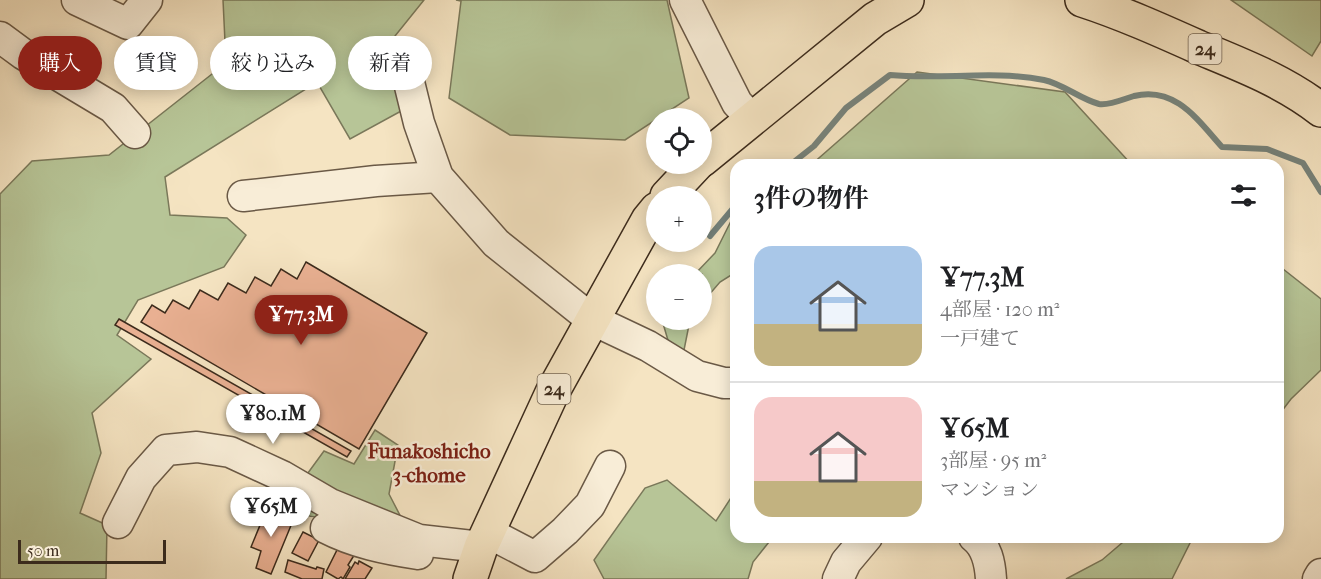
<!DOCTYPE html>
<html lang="ja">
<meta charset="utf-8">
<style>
body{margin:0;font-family:"IM FELL French Canon","Noto Serif JP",serif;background:#f6f6f6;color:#202124;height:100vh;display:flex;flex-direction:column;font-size:22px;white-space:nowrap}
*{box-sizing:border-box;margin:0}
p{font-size:20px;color:#757577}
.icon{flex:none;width:33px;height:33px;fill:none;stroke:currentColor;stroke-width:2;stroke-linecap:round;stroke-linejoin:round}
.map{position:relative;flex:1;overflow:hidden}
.side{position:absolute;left:730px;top:159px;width:554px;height:384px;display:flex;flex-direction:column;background:#fff;border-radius:18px;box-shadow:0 3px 15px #0003}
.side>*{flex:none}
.top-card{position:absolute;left:18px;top:36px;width:570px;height:54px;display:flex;gap:12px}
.controls{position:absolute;left:646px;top:108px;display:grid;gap:12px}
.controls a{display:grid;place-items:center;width:66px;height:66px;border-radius:50%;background:#fff;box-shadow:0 3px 15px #0003;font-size:30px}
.scale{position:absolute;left:18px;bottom:15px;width:148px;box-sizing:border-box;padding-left:6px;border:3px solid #3c2b1c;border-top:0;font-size:16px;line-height:21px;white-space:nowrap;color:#3c2b1c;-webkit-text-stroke:4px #f8edd7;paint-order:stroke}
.price{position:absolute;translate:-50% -51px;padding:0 14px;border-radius:21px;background:#fff;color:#222;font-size:20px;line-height:39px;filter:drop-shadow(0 2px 3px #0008)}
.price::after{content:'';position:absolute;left:50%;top:36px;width:18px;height:14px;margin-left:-9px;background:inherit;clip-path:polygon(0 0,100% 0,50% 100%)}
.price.active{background:#8f2418;color:#fff}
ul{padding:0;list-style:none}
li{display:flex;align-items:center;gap:18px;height:150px;padding:0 24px}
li+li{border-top:2px solid #e0e0e0}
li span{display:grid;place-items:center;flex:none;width:168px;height:120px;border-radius:18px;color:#555}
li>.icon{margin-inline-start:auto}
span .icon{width:72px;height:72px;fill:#fffc;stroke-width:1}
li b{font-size:26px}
h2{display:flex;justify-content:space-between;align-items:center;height:72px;padding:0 24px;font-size:26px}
.chip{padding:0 21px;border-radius:27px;background:#fff;box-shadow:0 3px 15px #0003;font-size:21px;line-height:54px}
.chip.active{background:#8f2418;color:#fff}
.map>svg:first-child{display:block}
.green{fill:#b7c597;stroke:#7a785a;stroke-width:1.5}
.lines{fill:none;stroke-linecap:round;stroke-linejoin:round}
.stream{stroke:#77837b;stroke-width:6}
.building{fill:#e9b092;stroke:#3c2b1c;stroke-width:1.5}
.minor-casing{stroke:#6a5946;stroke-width:33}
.major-casing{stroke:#3c2b1c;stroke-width:36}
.minor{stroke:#f8edd7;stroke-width:30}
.major{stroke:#f5e4c2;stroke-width:33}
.labels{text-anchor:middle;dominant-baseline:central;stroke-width:5;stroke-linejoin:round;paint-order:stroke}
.shield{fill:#f8edd7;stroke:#746554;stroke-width:1.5}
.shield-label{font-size:18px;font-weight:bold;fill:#3c2b1c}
.neighbourhood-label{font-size:21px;font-weight:bold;fill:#7a1f14;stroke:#f8edd7}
</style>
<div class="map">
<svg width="1321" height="579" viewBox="0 0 1321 579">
<rect width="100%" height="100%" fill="#f5e4c2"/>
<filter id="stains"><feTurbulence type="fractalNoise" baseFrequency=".00333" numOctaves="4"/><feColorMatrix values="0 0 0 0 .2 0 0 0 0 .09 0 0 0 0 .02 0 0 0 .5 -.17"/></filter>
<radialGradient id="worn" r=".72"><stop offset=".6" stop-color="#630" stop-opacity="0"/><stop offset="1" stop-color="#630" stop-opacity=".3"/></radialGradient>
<g class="green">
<polygon points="223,0 424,0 395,36 403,110 350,139 317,82 165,177 170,215 227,218 246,235 224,267 138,300 117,335 151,359 92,413 101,453 80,513 107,525 106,579 0,579 0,194 32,161 109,155 226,63"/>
<polygon points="456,0 667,0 689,98 625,140 510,135 449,98 461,1"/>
<polygon points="1231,0 1321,0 1321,41 1312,56"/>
<polygon points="917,72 1065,92 1132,165 811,165"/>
<polygon points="736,211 736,272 720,282 702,303 702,274 695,274 715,253"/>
<polygon points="1278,265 1321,299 1321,370 1291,399 1278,416"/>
<polygon points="662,320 690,320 684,350 670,347"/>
<polygon points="375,430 398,445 389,494 405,525 305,477 324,451 354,464"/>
<polygon points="667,480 716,521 736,490 736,537 773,537 753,562 748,579 604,579 594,560 645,488"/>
<path d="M283,486L334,514C305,522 300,513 281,493L269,494Z"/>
<polygon points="1129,537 1193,537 1172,579 1066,579 1102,560"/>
</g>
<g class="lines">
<g class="stream">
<path d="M790,165L814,146L846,108L890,75C941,80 994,70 1044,80C1063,84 1080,99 1099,104C1108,106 1124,99 1134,96C1175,86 1197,119 1222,147L1267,149L1303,163L1321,192"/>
<polyline points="710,236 736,205"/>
</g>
</g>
<g class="building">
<polygon points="306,262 427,333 359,449 141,322 152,305 165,313 173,300 189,309 200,290 218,300 228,283 246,293 255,277 271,286 281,269 297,279"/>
<polygon points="119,319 351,451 347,457 115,325"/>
<polygon points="267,504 282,510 279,518 292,523 271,574 256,568 261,551 251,547 265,513 263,512"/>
<polygon points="303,532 319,540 308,561 292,553"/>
<polygon points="341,542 358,549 348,565 350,567 343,579 341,577 338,579 326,572"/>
<polygon points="288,560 316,569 317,567 324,569 322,579 302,579 285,572"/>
<polygon points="359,561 372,568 365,579 345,579 355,562 358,564"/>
</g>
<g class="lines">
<defs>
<g id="minor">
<polyline points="77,0 128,24 147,0"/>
<polyline points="685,0 737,103 751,118"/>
<polyline points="0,37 23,54 113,108 135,133"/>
<polyline points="407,74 419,123 438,177 496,243 591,319 648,346 697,376 724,383 736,383"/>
<polyline points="243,196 376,181 438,177"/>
<polyline points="118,523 141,478 166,450 197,447 230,452 282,476 330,504 419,540 481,547"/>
<path d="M326,528C355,543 386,549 418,554V546"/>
<polyline points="487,532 535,557 565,531 590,505 610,466"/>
<path d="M974,537C987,547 990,563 991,579"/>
<polyline points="838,579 846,562 867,537"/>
<polyline points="1318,579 1321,574"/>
</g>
<g id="major">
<path d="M1082,0C1122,13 1160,30 1198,47C1241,65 1284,81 1321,110"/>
<polyline points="702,160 875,19 907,0"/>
<polyline points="667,196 697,164"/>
<polyline points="470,579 481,547 552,393 648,220 657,209"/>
</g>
</defs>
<use href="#minor" class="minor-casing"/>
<use href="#major" class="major-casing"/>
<use href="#minor" class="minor"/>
<use href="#major" class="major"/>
</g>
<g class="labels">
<g class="shield">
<rect x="1188.5" y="34" width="33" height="30" rx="4.5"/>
<rect x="537.5" y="374" width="33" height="30" rx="4.5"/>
</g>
<g class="shield-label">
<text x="1205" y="49">24</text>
<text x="554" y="389">24</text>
</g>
<g class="neighbourhood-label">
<text x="429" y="451">Funakoshicho<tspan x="429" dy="24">3-chome</tspan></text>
</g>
</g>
<rect width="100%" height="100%" filter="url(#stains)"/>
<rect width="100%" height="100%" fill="url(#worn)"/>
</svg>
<div class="controls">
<a><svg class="icon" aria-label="locate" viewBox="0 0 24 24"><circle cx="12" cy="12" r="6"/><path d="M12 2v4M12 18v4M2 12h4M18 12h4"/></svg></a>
<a>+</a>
<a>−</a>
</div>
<div class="scale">50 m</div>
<b class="price active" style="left:301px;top:346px">¥77.3M</b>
<b class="price" style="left:273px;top:445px">¥80.1M</b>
<b class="price" style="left:271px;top:538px">¥65M</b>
<div class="top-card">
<a class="chip active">購入</a>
<a class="chip">賃貸</a>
<a class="chip">絞り込み</a>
<a class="chip">新着</a>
</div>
<section class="side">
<h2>3件の物件<svg class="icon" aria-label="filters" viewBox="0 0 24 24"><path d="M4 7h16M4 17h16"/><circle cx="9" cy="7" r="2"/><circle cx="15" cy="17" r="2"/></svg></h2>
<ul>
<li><span style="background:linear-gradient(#a9c7e8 65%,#c2b280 0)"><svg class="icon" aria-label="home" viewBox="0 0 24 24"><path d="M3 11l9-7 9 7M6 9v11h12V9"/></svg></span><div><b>¥77.3M</b><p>4部屋 · 120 m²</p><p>一戸建て</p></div></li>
<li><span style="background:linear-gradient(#f6c9c9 70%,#c2b280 0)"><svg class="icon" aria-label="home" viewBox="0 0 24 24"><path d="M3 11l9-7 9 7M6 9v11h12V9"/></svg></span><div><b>¥65M</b><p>3部屋 · 95 m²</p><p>マンション</p></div></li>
</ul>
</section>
</div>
